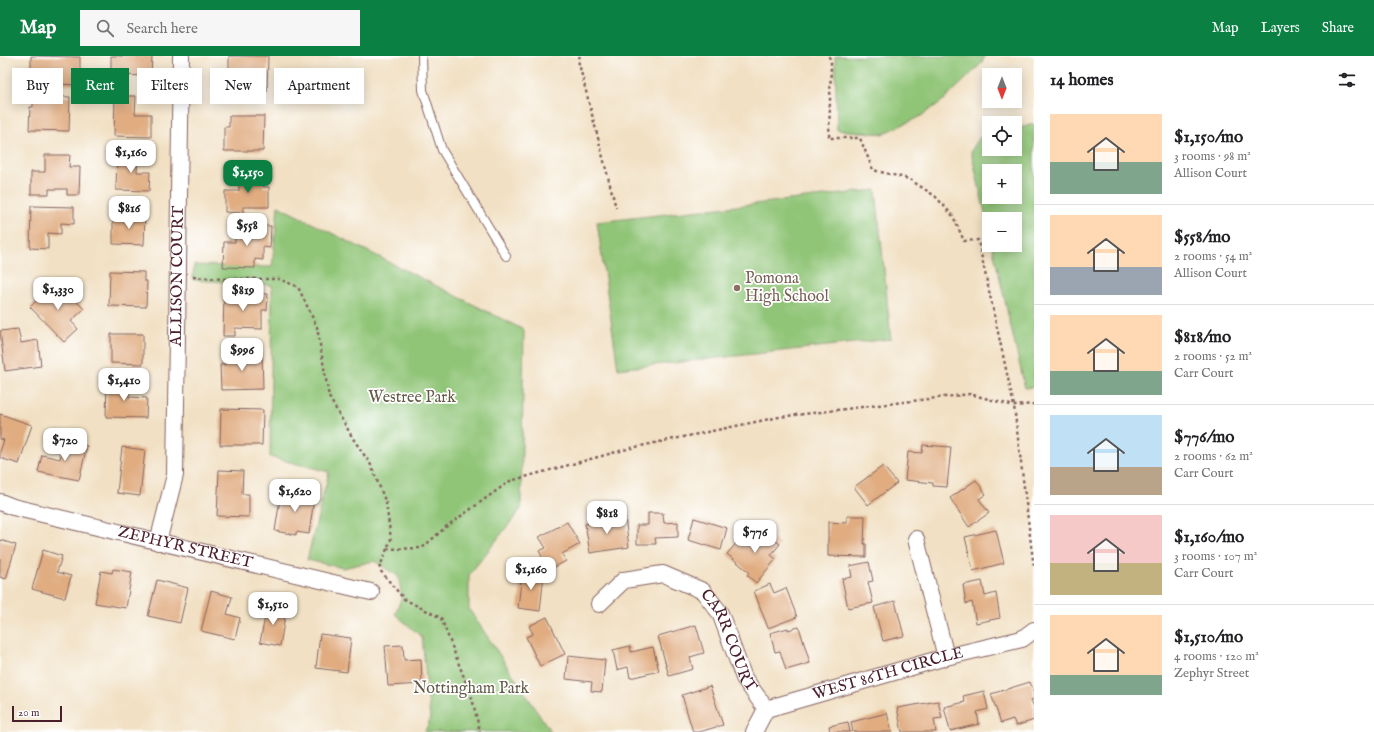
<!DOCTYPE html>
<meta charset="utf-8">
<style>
body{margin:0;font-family:"IM FELL English",serif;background:#f6f6f6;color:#202124;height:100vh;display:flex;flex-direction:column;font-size:15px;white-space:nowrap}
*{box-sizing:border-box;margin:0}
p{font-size:13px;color:#757577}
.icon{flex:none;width:22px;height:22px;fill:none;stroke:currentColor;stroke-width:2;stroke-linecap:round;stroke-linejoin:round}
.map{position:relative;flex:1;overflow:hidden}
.side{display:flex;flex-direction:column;background:#fff;width:340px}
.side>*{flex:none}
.hud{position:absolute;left:12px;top:12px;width:380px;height:36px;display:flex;gap:8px}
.needle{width:26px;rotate:180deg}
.buttons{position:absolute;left:982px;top:12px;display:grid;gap:8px}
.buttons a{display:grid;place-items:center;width:40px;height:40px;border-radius:0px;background:#fff;box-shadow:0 2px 10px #0003;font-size:20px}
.scale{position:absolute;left:12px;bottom:10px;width:50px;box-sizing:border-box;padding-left:4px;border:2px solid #4a1f2b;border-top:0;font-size:11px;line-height:14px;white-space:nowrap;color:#4a1f2b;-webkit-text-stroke:3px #fff;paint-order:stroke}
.price{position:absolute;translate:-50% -34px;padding:0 9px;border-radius:8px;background:#fff;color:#222;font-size:13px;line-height:26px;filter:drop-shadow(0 1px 2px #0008)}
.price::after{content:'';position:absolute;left:50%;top:24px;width:12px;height:9px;margin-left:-6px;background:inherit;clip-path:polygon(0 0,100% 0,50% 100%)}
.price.selected{background:#0b8043;color:#fff}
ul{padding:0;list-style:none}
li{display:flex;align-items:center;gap:12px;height:100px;padding:0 16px}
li+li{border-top:1px solid #e0e0e0}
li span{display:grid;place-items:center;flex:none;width:112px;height:80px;border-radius:0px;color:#555}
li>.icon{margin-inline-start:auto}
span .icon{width:48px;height:48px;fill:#fffc;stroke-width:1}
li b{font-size:17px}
h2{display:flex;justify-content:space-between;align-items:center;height:48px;padding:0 16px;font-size:17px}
.pill{padding:0 14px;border-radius:0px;background:#fff;box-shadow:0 2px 10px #0003;font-size:14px;line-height:36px}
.pill.selected{background:#0b8043;color:#fff}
header{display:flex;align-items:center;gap:24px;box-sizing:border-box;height:56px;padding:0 20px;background:#0b8043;color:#fff}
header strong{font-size:19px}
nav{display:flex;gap:22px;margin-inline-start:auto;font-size:14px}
.search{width:280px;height:36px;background:#f6f6f6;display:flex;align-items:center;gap:10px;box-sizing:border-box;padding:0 14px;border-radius:0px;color:#757577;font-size:15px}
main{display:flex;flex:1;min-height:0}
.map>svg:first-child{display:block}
.green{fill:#90c577;stroke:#6d7251;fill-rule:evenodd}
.building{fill:#e0ac80}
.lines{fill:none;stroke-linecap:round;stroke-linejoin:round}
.service-casing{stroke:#846360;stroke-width:10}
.minor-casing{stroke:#846360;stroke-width:18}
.path{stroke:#846360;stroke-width:2.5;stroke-dasharray:3 3;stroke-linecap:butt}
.service{stroke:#fff;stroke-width:8}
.minor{stroke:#fff;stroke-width:16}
.education-dot{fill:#8d6e63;stroke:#fff;stroke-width:1.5}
.labels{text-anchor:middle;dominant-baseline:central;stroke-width:3.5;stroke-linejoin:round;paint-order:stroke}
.street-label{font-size:16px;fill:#4a1f2b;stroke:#fff}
.education-label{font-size:16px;fill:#785e54;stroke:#fff;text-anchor:start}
.park-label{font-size:16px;fill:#625946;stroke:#fff}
</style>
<header>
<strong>Map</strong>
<div class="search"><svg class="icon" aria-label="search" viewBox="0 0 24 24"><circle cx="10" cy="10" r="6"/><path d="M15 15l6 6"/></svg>Search here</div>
<nav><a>Map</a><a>Layers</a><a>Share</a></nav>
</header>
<main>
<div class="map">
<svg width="1034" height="676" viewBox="0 0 1034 676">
<rect width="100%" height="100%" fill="#fff"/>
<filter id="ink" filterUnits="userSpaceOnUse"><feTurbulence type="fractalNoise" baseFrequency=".025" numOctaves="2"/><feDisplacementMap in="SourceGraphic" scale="8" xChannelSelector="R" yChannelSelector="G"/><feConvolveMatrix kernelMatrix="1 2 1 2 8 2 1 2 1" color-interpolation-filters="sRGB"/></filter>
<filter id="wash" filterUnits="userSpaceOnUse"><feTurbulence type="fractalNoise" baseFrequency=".012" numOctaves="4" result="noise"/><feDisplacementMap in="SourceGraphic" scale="16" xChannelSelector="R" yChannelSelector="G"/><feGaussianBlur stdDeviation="0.9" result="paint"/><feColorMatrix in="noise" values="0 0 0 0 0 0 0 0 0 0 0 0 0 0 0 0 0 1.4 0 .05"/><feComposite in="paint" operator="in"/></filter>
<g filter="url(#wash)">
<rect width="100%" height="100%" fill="#f1e0c3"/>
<g class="green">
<polygon points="835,0 985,0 981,8 945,43 921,60 883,78 837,74"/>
<path d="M1034,68V331L1025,332L992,189H1015V163H989V175L971,95L980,81L989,79V93H1015V73ZM989,115H1015V141H989Z"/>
<polygon points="876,134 891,283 618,313 597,166"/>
<polygon points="278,150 524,274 521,453 469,519 469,553 551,676 425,676 430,663 422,581 395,558 402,541 398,520 374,505 343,512 307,504 329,416 270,401 272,229 193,224 194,209 272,211"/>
</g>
<g id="blocks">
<g class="building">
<polygon points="31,0 80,1 80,29 51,28 51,23 31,22"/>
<polygon points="111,0 152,0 151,20 111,19"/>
<polygon points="229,0 268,0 267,36 229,36"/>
<polygon points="33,40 70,41 69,75 29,74 30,51 33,51"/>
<polygon points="115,40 136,40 135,58 151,58 151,81 114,80"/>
<polygon points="229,60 264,60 263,95 224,95 224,71 229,71"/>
<polygon points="117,97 138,97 137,116 150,116 149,135 116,134"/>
<polygon points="45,99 70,99 69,111 80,111 79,139 67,139 67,133 49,133 49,138 31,138 31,116 45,116"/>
<polygon points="239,118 263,118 263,131 269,131 269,151 243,151 243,157 225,156 225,135 239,135"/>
<polygon points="31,150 74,151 74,168 61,167 61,178 48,177 48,193 30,192"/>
<polygon points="113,159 145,159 144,189 113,188"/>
<polygon points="235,170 271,170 270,192 263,191 263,204 255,203 255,212 223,211 224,186 235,186"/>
<polygon points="110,215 144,216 144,225 147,225 146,251 109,250"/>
<polygon points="57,225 84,253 71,265 78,273 64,286 30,251"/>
<polygon points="224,237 268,238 267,254 262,254 262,273 235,272 235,280 223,280"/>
<polygon points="18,273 21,287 38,284 41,310 5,315 0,275"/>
<polygon points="111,278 143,278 143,308 111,307"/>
<polygon points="262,297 263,333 221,334 220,309 225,309 225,298"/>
<polygon points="107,326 129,327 129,341 147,342 146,362 106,361"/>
<polygon points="221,353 263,354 262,389 220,389"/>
<polygon points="0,358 32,369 19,408 0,402 0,396 4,384 0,383"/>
<polygon points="63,385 87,390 79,424 38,416 42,399 60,403"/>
<polygon points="923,389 951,391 947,431 933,430 933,427 905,424 908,396 922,397"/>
<polygon points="122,391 145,394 140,440 117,437"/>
<polygon points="883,410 897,427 868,449 854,431"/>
<polygon points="219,414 243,415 242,438 249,438 249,461 217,460"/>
<polygon points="976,424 986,438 979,443 989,457 969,471 950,442"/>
<polygon points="299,433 315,436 309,478 296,476 296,479 275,475 281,437 298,440"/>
<polygon points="648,457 663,457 664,467 678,466 678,481 655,482 656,488 637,488 637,469 648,469"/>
<polygon points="847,460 865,460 864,488 866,488 866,501 828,500 828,466 847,467"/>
<polygon points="625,461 629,491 590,497 585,468"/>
<polygon points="694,462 727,472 721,494 688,484"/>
<polygon points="567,466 580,488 562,498 566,505 549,514 539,495 546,492 539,481"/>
<polygon points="762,474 780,488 771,499 776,503 756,527 747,519 749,516 727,498 746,476 755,483"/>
<polygon points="996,474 1004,507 973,515 965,481"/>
<polygon points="0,484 16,489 6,523 0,521"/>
<polygon points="43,494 62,500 57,516 71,520 65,542 32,533"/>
<polygon points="869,506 873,525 868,526 873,547 848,552 842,523 852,521 850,510"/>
<polygon points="113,513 132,516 126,552 95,547 101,515 112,517"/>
<polygon points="522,516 544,518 540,555 518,552"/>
<polygon points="157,524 188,532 180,567 148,560"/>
<polygon points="982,525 985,540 996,537 1000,562 976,567 972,546 966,548 963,529"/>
<polygon points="770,528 774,537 786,532 797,561 768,572 754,535"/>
<polygon points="211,535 232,541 227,558 240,562 235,583 201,575"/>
<polygon points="895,545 904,580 883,585 874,551"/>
<polygon points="267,551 286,554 280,590 260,586"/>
<polygon points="547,561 565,598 540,610 526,581 533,578 529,570"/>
<polygon points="696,569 704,597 690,601 693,613 669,620 658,580"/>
<polygon points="799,571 810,607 786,614 780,595 775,596 770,577 788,572 788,574"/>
<polygon points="320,578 351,582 347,616 316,612"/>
<polygon points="403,589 404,604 421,603 422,628 388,630 385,590"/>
<polygon points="630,590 631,596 653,591 659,615 630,622 628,611 617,614 613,594"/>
<polygon points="568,600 605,604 602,636 591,635 592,626 566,623"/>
<polygon points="1030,626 1034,636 1034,643 1031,644 1034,651 1034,664 1016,670 1013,663 1001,667 991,638"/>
<polygon points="710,630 723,669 699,676 693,676 682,639"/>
<polygon points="984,635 988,653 977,656 979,668 950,675 944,651 965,646 963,640"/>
<polygon points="938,645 942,662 934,663 936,676 902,676 897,652"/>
<polygon points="887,657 892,676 853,676 851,666"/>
<polygon points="848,666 850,676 830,676 829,670"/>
</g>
</g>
</g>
<g filter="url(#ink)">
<use href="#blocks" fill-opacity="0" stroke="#846360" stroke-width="1"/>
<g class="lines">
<defs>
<polyline id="service" points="422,0 423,34 442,94 506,200"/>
<g id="minor">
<path id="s1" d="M0,446L13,451L371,536"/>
<polyline points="916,483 946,601"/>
<path id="s2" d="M158,486L175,419L181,0"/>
<path id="s3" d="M599,548L624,524L663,518L703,535L720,557L744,622L766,653"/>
<path id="s4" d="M754,676L766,653L946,601L1022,583L1034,574"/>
</g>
</defs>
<use href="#service" class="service-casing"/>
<use href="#minor" class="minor-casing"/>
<g class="path">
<polyline points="580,0 578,4 616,152"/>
<polyline points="829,0 831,7 829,82 860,82 873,114 909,123 935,140 953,160 964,185 978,184 1014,350 1034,512"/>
<polyline points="193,221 224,223 279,223 298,231 317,271 329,341 354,384 371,409 386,447 391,483 379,513 404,543 441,562 472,642 480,676"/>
<polyline points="387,493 422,492 447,470 510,425 631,392 779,361 970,338 1014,350 1034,348"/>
</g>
<use href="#service" class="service"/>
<use href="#minor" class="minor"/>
</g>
</g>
<circle class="education-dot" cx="737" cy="232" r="4"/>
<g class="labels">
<g class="street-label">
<text stroke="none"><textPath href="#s2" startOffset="268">ALLISON COURT</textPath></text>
<text stroke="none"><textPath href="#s1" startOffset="191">ZEPHYR STREET</textPath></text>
<text stroke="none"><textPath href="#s3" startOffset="174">CARR COURT</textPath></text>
<text stroke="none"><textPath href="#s4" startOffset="153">WEST 86TH CIRCLE</textPath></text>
</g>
<g class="education-label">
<text x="745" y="223">Pomona<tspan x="745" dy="18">High School</tspan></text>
</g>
<g class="park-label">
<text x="412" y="342">Westree Park</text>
<text x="471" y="633">Nottingham Park</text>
</g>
</g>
</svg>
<div class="buttons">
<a><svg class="needle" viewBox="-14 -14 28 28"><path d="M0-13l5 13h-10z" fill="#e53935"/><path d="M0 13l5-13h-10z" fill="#757577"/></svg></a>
<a><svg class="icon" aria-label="locate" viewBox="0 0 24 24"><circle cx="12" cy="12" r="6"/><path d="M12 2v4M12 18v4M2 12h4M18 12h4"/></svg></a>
<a>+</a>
<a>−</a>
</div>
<div class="scale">20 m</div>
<b class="price" style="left:131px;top:118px">$1,160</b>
<b class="price selected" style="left:248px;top:138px">$1,150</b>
<b class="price" style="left:129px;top:174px">$816</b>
<b class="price" style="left:247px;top:191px">$558</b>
<b class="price" style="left:58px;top:255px">$1,330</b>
<b class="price" style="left:243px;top:256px">$819</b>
<b class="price" style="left:242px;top:316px">$996</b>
<b class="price" style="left:124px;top:346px">$1,410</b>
<b class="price" style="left:65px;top:406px">$720</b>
<b class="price" style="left:295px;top:457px">$1,620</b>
<b class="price" style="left:607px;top:479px">$818</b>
<b class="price" style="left:755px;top:498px">$776</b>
<b class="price" style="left:531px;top:535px">$1,160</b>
<b class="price" style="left:273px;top:570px">$1,510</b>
<div class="hud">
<a class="pill">Buy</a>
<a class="pill selected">Rent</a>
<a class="pill">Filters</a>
<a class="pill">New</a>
<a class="pill">Apartment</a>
</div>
</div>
<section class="side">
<h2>14 homes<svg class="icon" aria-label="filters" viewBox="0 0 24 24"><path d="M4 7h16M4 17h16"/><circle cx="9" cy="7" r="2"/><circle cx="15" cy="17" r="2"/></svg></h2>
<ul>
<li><span style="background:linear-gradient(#ffd9b3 60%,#7fa58c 0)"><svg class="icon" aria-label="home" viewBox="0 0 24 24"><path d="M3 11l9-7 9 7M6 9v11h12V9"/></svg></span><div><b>$1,150/mo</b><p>3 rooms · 98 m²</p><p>Allison Court</p></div></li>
<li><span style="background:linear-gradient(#ffd9b3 65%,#9aa5b1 0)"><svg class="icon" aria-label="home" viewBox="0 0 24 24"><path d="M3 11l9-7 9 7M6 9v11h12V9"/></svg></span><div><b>$558/mo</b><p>2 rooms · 54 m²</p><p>Allison Court</p></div></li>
<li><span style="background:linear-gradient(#ffd9b3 70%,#7fa58c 0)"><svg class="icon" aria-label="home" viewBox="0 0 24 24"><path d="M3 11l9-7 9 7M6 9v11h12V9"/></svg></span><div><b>$818/mo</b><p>2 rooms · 52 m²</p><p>Carr Court</p></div></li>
<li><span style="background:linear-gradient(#bfe0f5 65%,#b9a48a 0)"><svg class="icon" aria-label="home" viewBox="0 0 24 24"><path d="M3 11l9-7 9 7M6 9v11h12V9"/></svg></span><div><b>$776/mo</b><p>2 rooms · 62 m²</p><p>Carr Court</p></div></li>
<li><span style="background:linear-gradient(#f6c9c9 60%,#c2b280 0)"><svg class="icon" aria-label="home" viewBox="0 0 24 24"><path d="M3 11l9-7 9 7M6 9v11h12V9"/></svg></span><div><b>$1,160/mo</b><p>3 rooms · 107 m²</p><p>Carr Court</p></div></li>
<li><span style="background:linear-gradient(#ffd9b3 75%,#7fa58c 0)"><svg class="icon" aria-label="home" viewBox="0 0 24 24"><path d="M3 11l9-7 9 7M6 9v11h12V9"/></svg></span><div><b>$1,510/mo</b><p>4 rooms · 120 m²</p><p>Zephyr Street</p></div></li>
</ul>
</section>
</main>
